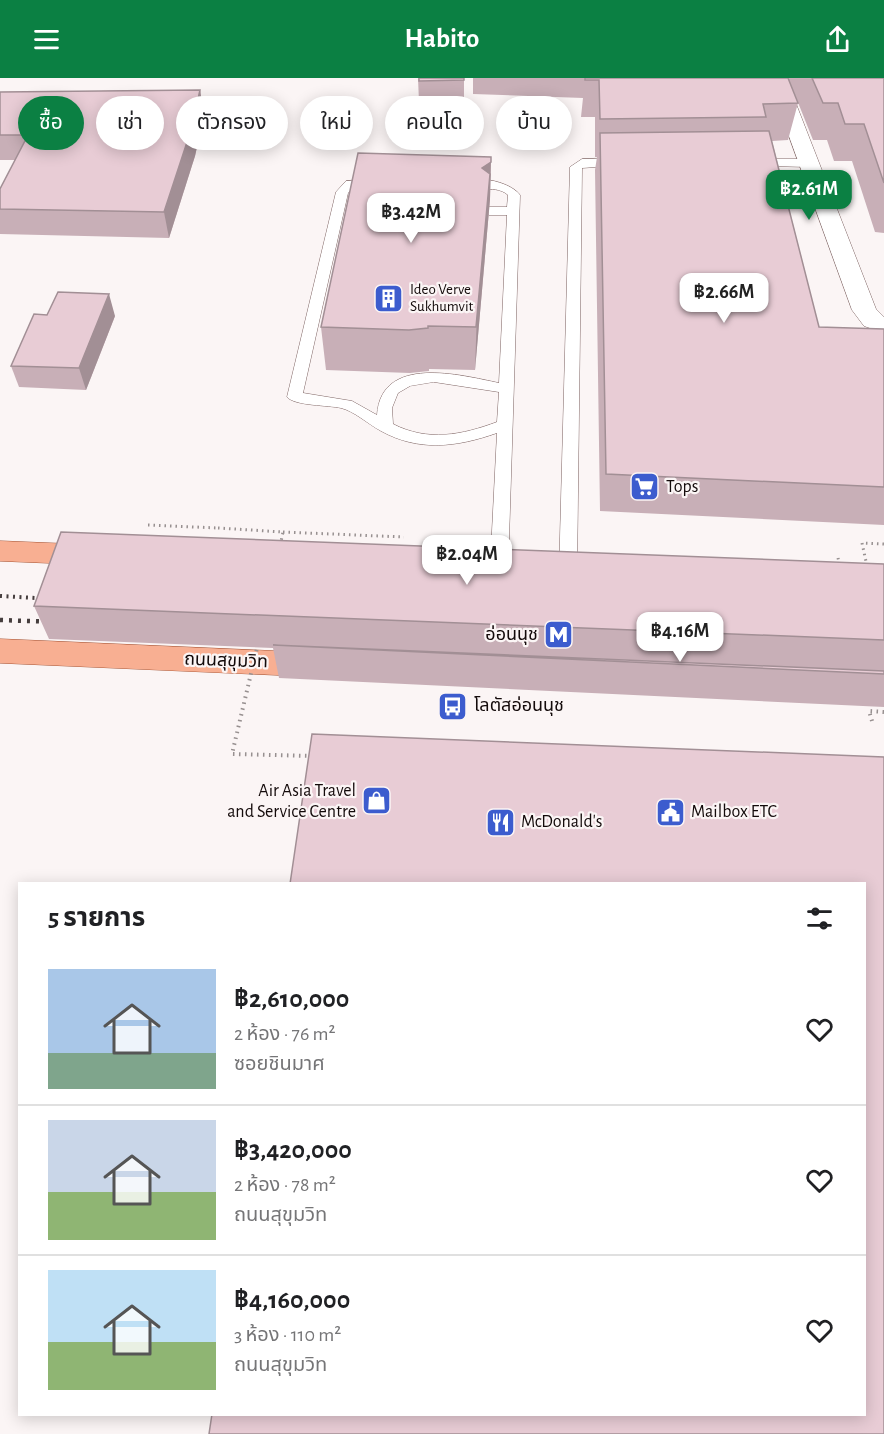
<!DOCTYPE html>
<html lang="th">
<meta charset="utf-8">
<style>
body{margin:0;font-family:"Alegreya Sans","Noto Sans Thai",sans-serif;background:#f2f2f2;color:#202124;height:100vh;display:flex;flex-direction:column;font-size:22px;white-space:nowrap}
*{box-sizing:border-box;margin:0}
p{font-size:20px;color:#757577}
.icon{flex:none;width:33px;height:33px;fill:none;stroke:currentColor;stroke-width:2;stroke-linecap:round;stroke-linejoin:round}
.map{position:relative;flex:1;overflow:hidden}
.drawer{position:absolute;left:18px;top:804px;width:848px;height:534px;display:flex;flex-direction:column;background:#fff;border-radius:0px;box-shadow:0 3px 15px #0003}
.drawer>*{flex:none}
.banner{position:absolute;left:18px;top:18px;width:849px;height:54px;display:flex;gap:12px}
.price{position:absolute;translate:-50% -51px;padding:0 14px;border-radius:12px;background:#fff;color:#222;font-size:20px;line-height:39px;filter:drop-shadow(0 2px 3px #0008)}
.price::after{content:'';position:absolute;left:50%;top:36px;width:18px;height:14px;margin-left:-9px;background:inherit;clip-path:polygon(0 0,100% 0,50% 100%)}
.price.active{background:#0b8043;color:#fff}
ul{padding:0;list-style:none}
li{display:flex;align-items:center;gap:18px;height:150px;padding:0 30px}
li+li{border-top:2px solid #e0e0e0}
li span{display:grid;place-items:center;flex:none;width:168px;height:120px;border-radius:0px;color:#555}
li>.icon{margin-inline-start:auto}
span .icon{width:72px;height:72px;fill:#fffc;stroke-width:1}
li b{font-size:26px}
h2{display:flex;justify-content:space-between;align-items:center;height:72px;padding:0 30px;font-size:26px}
.pill{padding:0 21px;border-radius:27px;background:#fff;box-shadow:0 3px 15px #0003;font-size:21px;line-height:54px}
.pill.active{background:#0b8043;color:#fff}
header{display:flex;justify-content:space-between;align-items:center;height:78px;padding:0 30px;background:#0b8043;color:#fff;font-size:27px;font-weight:700}
.map>svg:first-child{display:block}
.lines{fill:none;stroke-linecap:round;stroke-linejoin:round}
.service-casing{stroke:#7f6564;stroke-width:1}
.minor-casing{stroke:#7f6564;stroke-width:1}
.primary-casing{stroke:#a55333;stroke-width:1}
.path-far1{stroke:#979090;stroke-width:3;stroke-dasharray:1.5 4;stroke-linecap:butt}
.path{stroke:#979090;stroke-width:4;stroke-dasharray:1.5 4.5;stroke-linecap:butt}
.service{fill:#fff;fill-rule:evenodd}
.minor{fill:#fff;fill-rule:evenodd}
.primary{fill:#f8af92;fill-rule:evenodd}
.rail-far1{stroke:#453d3d;stroke-width:4;stroke-dasharray:2 4.5;stroke-linecap:butt}
.rail{stroke:#453d3d;stroke-width:4.5;stroke-dasharray:3 6;stroke-linecap:butt}
.path-bridge-far1{stroke:#979090;stroke-width:3;stroke-dasharray:1.5 4;stroke-linecap:butt}
.path-bridge{stroke:#979090;stroke-width:4;stroke-dasharray:1.5 4.5;stroke-linecap:butt}
.wall{fill:#c8afb7}
.shaded-wall{fill:#a28f95}
.building{fill:#e8ccd5;stroke:#a28f95;stroke-width:1.5}
.labels{text-anchor:middle;dominant-baseline:central;stroke-width:4.5;stroke-linejoin:round;paint-order:stroke}
.far-poi-label{font-size:15px;fill:#130a0a;stroke:#fbf5f5;text-anchor:start}
.poi-label{font-size:18px;fill:#130a0a;stroke:#fbf5f5;text-anchor:start}
.street-label{font-size:18px;fill:#130a0a;stroke:#fbf5f5}
</style>
<header><svg class="icon" aria-label="menu" viewBox="0 0 24 24"><path d="M4 6h16M4 12h16M4 18h16"/></svg>Habito<svg class="icon" aria-label="share" viewBox="0 0 24 24"><path d="M12 15V3M7 8l5-5 5 5M5 13v7h14v-7"/></svg></header>
<div class="map">
<svg width="884" height="1356" viewBox="0 0 884 1356">
<rect width="100%" height="100%" fill="#fbf5f5"/>
<g class="lines">
<defs>
<g id="service">
<polygon points="621,80 627,84 625,87 582,90 577,497 574,501 568,503 562,501 559,497 570,89 582,81"/>
<polygon points="770,81 809,81 815,85 809,89 766,88 764,85"/>
<path d="M378,101L382,102L384,105L382,108L353,110L348,115L303,315L352,323L377,337C381,276 461,297 499,305L507,137H489L483,133L489,129H507L508,117C493,104 471,118 458,107C471,95 510,103 520,117L508,493L505,497L499,499L493,497L490,493L497,355C457,369 419,374 381,353C368,346 354,333 341,330C328,327 295,328 287,319L336,114L346,103ZM434,304L499,314L497,344C462,357 428,364 393,346L392,330L398,315L410,308Z"/>
</g>
<polygon id="minor" points="768,0 786,0 876,231 884,239 884,255 864,248 852,232"/>
<g id="primary">
<polygon points="0,463 97,467 107,470 111,477 107,484 97,487 0,483"/>
<polygon points="0,561 322,575 333,578 338,587 333,596 322,599 0,585"/>
</g>
</defs>
<use href="#service" class="service-casing"/>
<use href="#minor" class="minor-casing"/>
<use href="#primary" class="primary-casing"/>
<g class="path-far1">
<polyline points="148,447 218,450"/>
<polyline points="283,454 404,459"/>
<polyline points="838,480 840,488"/>
</g>
<polyline class="path" points="872,643 869,633 884,634"/>
<use href="#service" class="service"/>
<use href="#minor" class="minor"/>
<use href="#primary" class="primary"/>
<polyline class="rail-far1" points="0,518 54,521"/>
<polyline class="rail" points="0,542 57,544"/>
<g class="path-bridge-far1">
<polyline points="218,450 283,454 280,468"/>
<polyline points="867,488 862,465 884,466"/>
</g>
<polyline class="path-bridge" points="258,566 232,676 312,678"/>
</g>
<g class="wall">
<polygon points="418,0 464,0 464,23 419,24"/>
<polygon points="473,0 884,0 884,155 875,154 852,83 834,83 827,62 813,62 789,2 798,25 788,62 772,63 819,249 884,251 884,447 600,433 595,92 597,79 595,79 595,39 581,39 583,20 473,16"/>
<polygon points="200,12 204,37 195,78 169,160 0,156 0,111 15,82 0,82 0,14"/>
<polygon points="491,79 490,121 475,292 429,291 429,293 410,295 326,292 321,249"/>
<polygon points="115,238 86,312 19,309 11,288"/>
<polygon points="884,486 884,629 279,600 273,570 49,561 34,528"/>
</g>
<g class="shaded-wall">
<polygon points="200,12 204,37 195,78 169,160 164,134"/>
<polygon points="491,79 490,121 475,292 482,90"/>
<polygon points="109,216 115,238 86,312 79,290"/>
</g>
<g class="building">
<polygon points="419,0 464,0 464,2 419,3"/>
<polygon points="585,0 788,0 798,25 763,26 766,39 600,41 599,2 585,2"/>
<polygon points="812,0 884,0 884,105 864,46 845,46 838,25 823,25"/>
<polygon points="200,12 191,52 164,134 0,131 0,111 28,57 0,57 0,14"/>
<polygon points="769,53 819,249 884,251 884,409 606,396 600,55"/>
<polygon points="358,75 491,79 491,84 482,90 490,96 476,249 428,248 428,250 409,252 321,249"/>
<polygon points="58,214 109,216 79,290 11,288 34,236 47,237"/>
<polygon points="61,454 884,486 884,562 34,528"/>
<polygon points="273,567 884,593 884,596"/>
<polygon points="312,656 884,679 884,1356 209,1356 212,1336 864,1336 864,806 290,806"/>
</g>
<defs>
<symbol id="building-square" viewBox="-11 -11 22 22"><rect x="-9" y="-9" width="18" height="18" rx="4" fill="#3c5cce" stroke="#fbf5f5"/><path d="M-4-6H4V6H1V3H-1V6H-4ZM-2.5-4.3h1.7v1.8h-1.7ZM.8-4.3h1.7v1.8H.8ZM-2.5-1h1.7V.8h-1.7ZM.8-1h1.7V.8H.8Z" fill="#fff"/></symbol>
<symbol id="supermarket-square" viewBox="-11 -11 22 22"><rect x="-9" y="-9" width="18" height="18" rx="4" fill="#3c5cce" stroke="#fbf5f5"/><path d="M-6-5.5h2.5l.6 2H6L4.5 2H-2.5L-4.4-4H-6ZM-1.5 3.2a1.3 1.3 0 1 0 .1 0ZM3 3.2a1.3 1.3 0 1 0 .1 0Z" fill="#fff"/></symbol>
<symbol id="metro-square" viewBox="-11 -11 22 22"><rect x="-9" y="-9" width="18" height="18" rx="4" fill="#3c5cce" stroke="#fbf5f5"/><path d="M-5.5 5V-5H-3L0 0L3-5H5.5V5H3V-.5L0 4L-3-.5V5Z" fill="#fff"/></symbol>
<symbol id="bus-square" viewBox="-11 -11 22 22"><rect x="-9" y="-9" width="18" height="18" rx="4" fill="#3c5cce" stroke="#fbf5f5"/><path d="M-5-6H5V4H4V6H2V4H-2V6H-4V4H-5ZM-3.5-4V0h7V-4ZM-3.5 1.2v1.5H-2V1.2ZM2 1.2v1.5H3.5V1.2Z" fill="#fff"/></symbol>
<symbol id="shop-square" viewBox="-11 -11 22 22"><rect x="-9" y="-9" width="18" height="18" rx="4" fill="#3c5cce" stroke="#fbf5f5"/><path d="M-5-2.5h2.3a2.7 3.5 0 0 1 5.4 0H5L5.5 6h-11ZM-1.5-2.5h3a1.5 2.3 0 0 0-3 0Z" fill="#fff"/></symbol>
<symbol id="civic-square" viewBox="-11 -11 22 22"><rect x="-9" y="-9" width="18" height="18" rx="4" fill="#3c5cce" stroke="#fbf5f5"/><path d="M-.6-6.5H3V-4.5H.6V-3L4-1V1h2V6H-6V1h2V-1L-.6-3ZM-1.2 2.5V6h2.4V2.5Z" fill="#fff"/></symbol>
<symbol id="restaurant-square" viewBox="-11 -11 22 22"><rect x="-9" y="-9" width="18" height="18" rx="4" fill="#3c5cce" stroke="#fbf5f5"/><path d="M-5-6h1v4h1v-4h1v4h1v-4h1v5L-1.5 .5V6h-2V.5L-5-1ZM5-6V6H3V1.5H1.5Q1.5-4 5-6Z" fill="#fff"/></symbol>
</defs>
<g fill-rule="evenodd">
<use href="#building-square" x="372" y="204" width="33" height="33"/>
<use href="#supermarket-square" x="628" y="392" width="33" height="33"/>
<use href="#metro-square" x="542" y="540" width="33" height="33"/>
<use href="#bus-square" x="436" y="612" width="33" height="33"/>
<use href="#shop-square" x="360" y="706" width="33" height="33"/>
<use href="#civic-square" x="654" y="718" width="33" height="33"/>
<use href="#restaurant-square" x="484" y="728" width="33" height="33"/>
</g>
<g class="labels">
<g class="far-poi-label">
<text x="410" y="211">Ideo Verve<tspan x="410" dy="17">Sukhumvit</tspan></text>
</g>
<g class="poi-label">
<text x="666" y="409">Tops</text>
<text x="538" y="557" text-anchor="end">อ่อนนุช</text>
<text x="474" y="628">โลตัสอ่อนนุช</text>
<text x="356" y="713" text-anchor="end">Air Asia Travel<tspan x="356" dy="21">and Service Centre</tspan></text>
<text x="691" y="734">Mailbox ETC</text>
<text x="521" y="744">McDonald's</text>
</g>
<g class="street-label">
<text transform="translate(226 583) rotate(2)">ถนนสุขุมวิท</text>
</g>
</g>
</svg>
<b class="price active" style="left:809px;top:143px">฿2.61M</b>
<b class="price" style="left:411px;top:166px">฿3.42M</b>
<b class="price" style="left:724px;top:246px">฿2.66M</b>
<b class="price" style="left:467px;top:508px">฿2.04M</b>
<b class="price" style="left:680px;top:585px">฿4.16M</b>
<div class="banner">
<a class="pill active">ซื้อ</a>
<a class="pill">เช่า</a>
<a class="pill">ตัวกรอง</a>
<a class="pill">ใหม่</a>
<a class="pill">คอนโด</a>
<a class="pill">บ้าน</a>
</div>
<section class="drawer">
<h2>5 รายการ<svg class="icon" aria-label="filters" viewBox="0 0 24 24"><path d="M4 7h16M4 17h16"/><circle cx="9" cy="7" r="2"/><circle cx="15" cy="17" r="2"/></svg></h2>
<ul>
<li><span style="background:linear-gradient(#a9c7e8 70%,#7fa58c 0)"><svg class="icon" aria-label="home" viewBox="0 0 24 24"><path d="M3 11l9-7 9 7M6 9v11h12V9"/></svg></span><div><b>฿2,610,000</b><p>2 ห้อง · 76 m²</p><p>ซอยชินมาศ</p></div><svg class="icon" aria-label="heart" viewBox="0 0 24 24"><path d="M12 20l-8-8c-3-5 5-10 8-4 3-6 11-1 8 4z"/></svg></li>
<li><span style="background:linear-gradient(#c9d6e8 60%,#8fb573 0)"><svg class="icon" aria-label="home" viewBox="0 0 24 24"><path d="M3 11l9-7 9 7M6 9v11h12V9"/></svg></span><div><b>฿3,420,000</b><p>2 ห้อง · 78 m²</p><p>ถนนสุขุมวิท</p></div><svg class="icon" aria-label="heart" viewBox="0 0 24 24"><path d="M12 20l-8-8c-3-5 5-10 8-4 3-6 11-1 8 4z"/></svg></li>
<li><span style="background:linear-gradient(#bfe0f5 60%,#8fb573 0)"><svg class="icon" aria-label="home" viewBox="0 0 24 24"><path d="M3 11l9-7 9 7M6 9v11h12V9"/></svg></span><div><b>฿4,160,000</b><p>3 ห้อง · 110 m²</p><p>ถนนสุขุมวิท</p></div><svg class="icon" aria-label="heart" viewBox="0 0 24 24"><path d="M12 20l-8-8c-3-5 5-10 8-4 3-6 11-1 8 4z"/></svg></li>
</ul>
</section>
</div>
